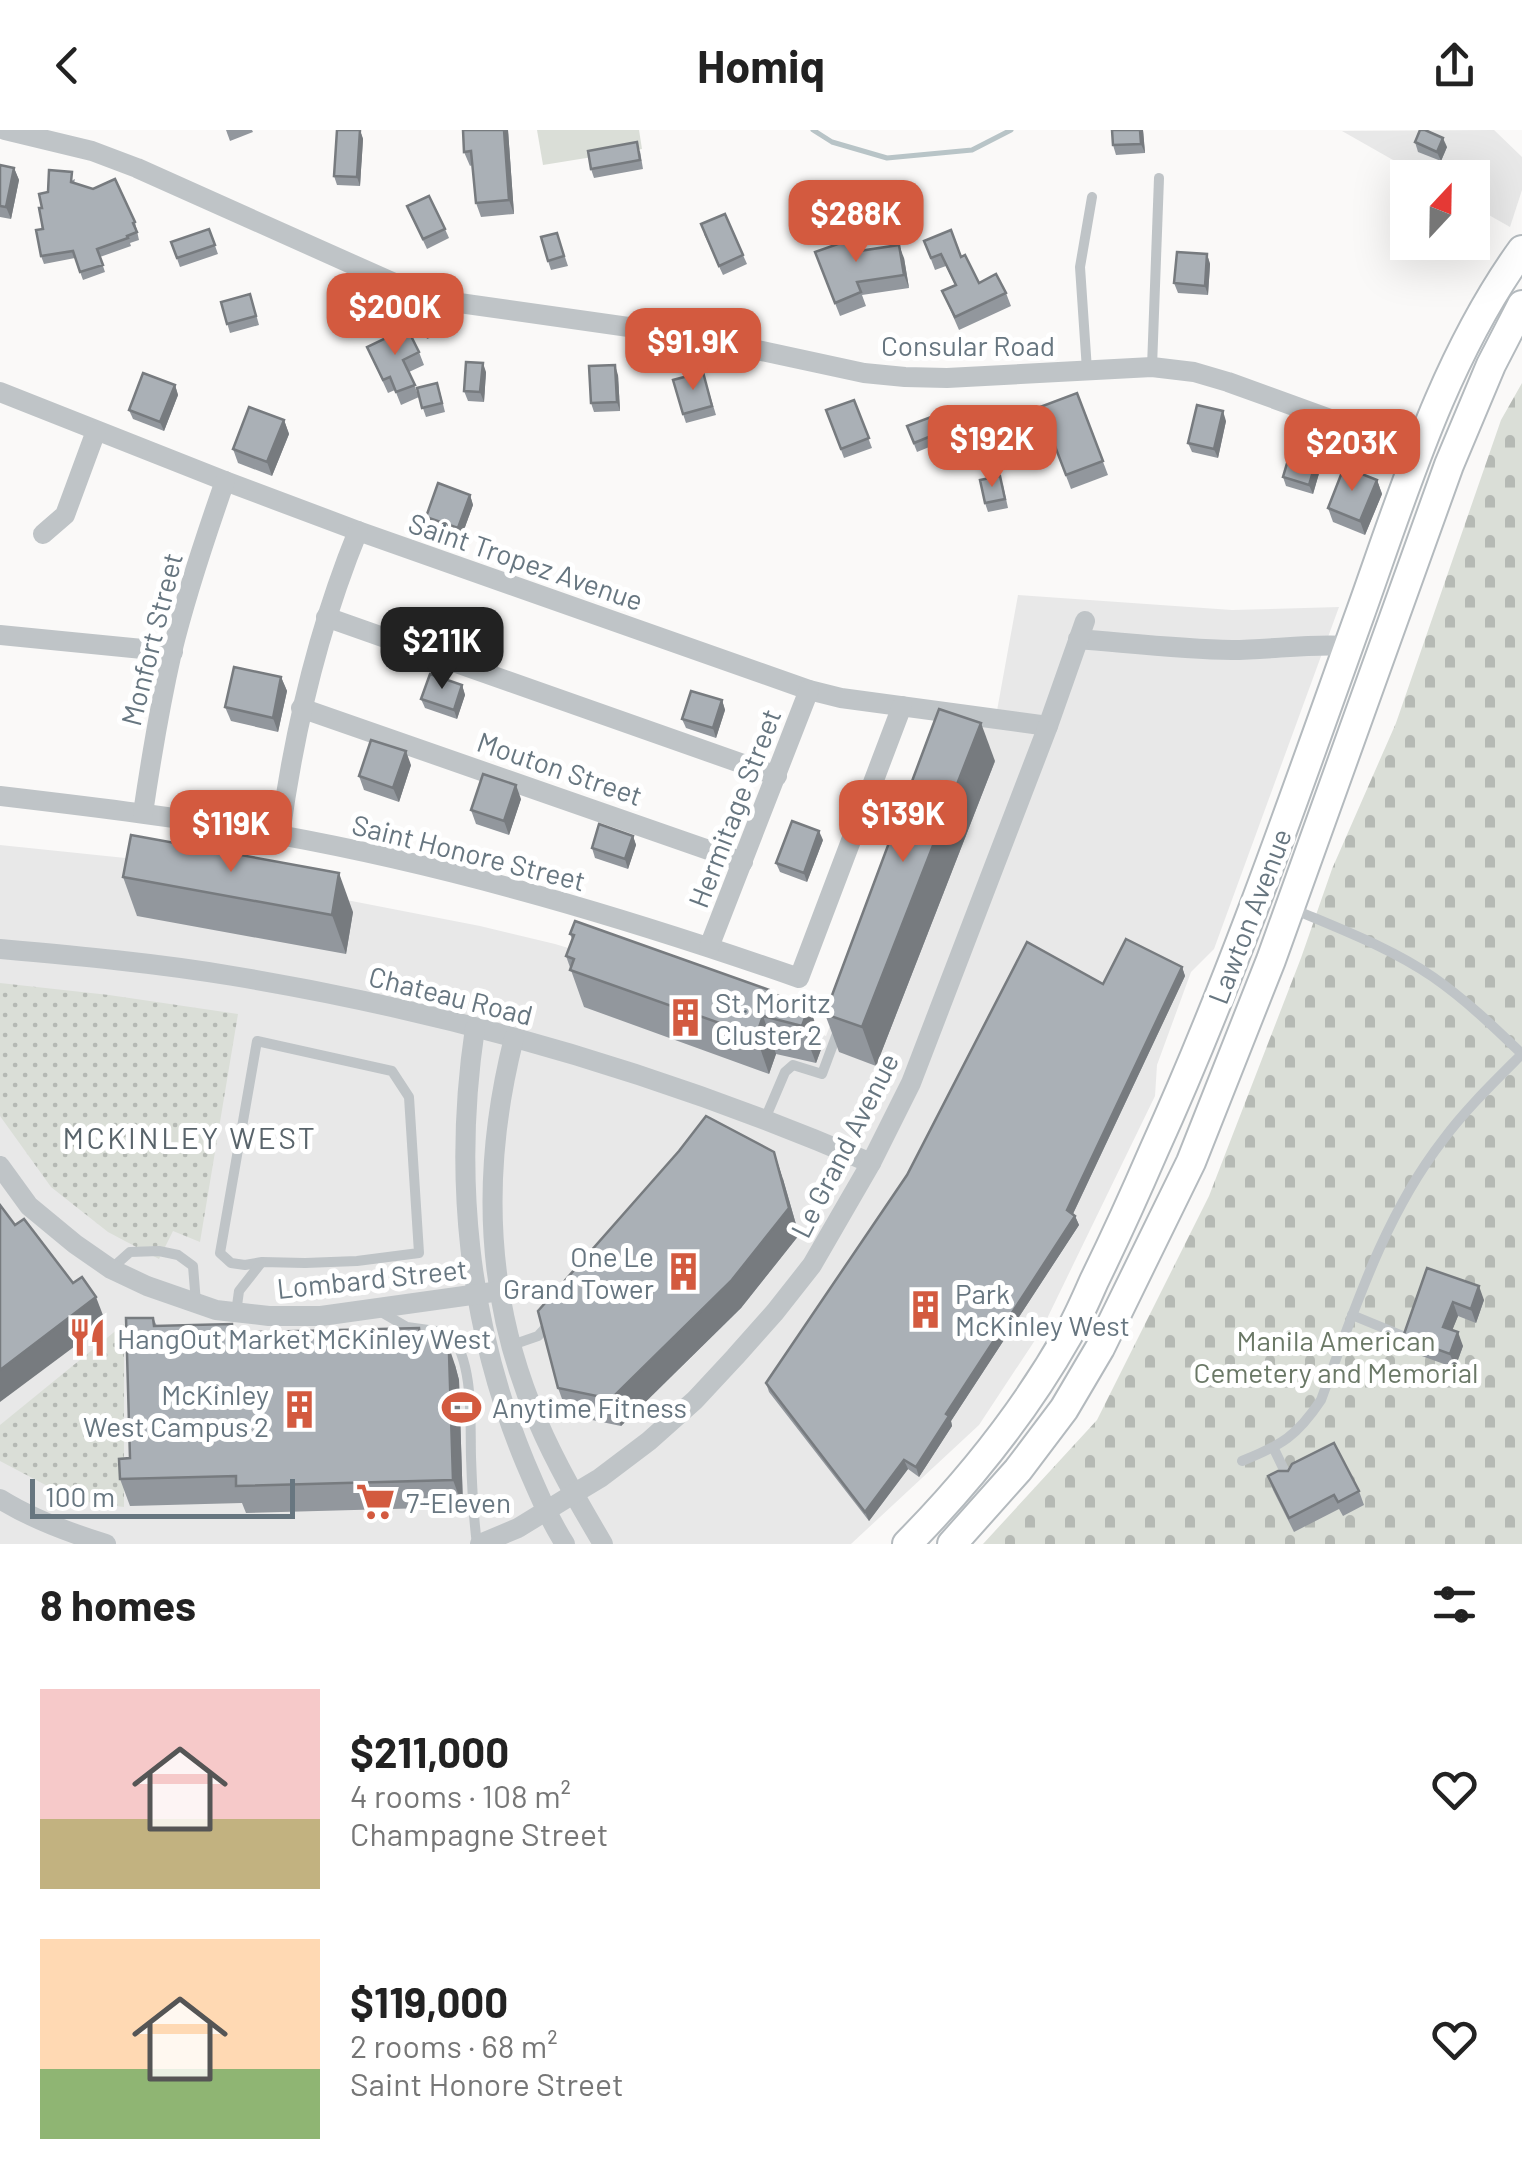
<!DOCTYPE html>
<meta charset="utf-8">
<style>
body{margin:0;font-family:Barlow,sans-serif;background:#f6f6f6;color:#222;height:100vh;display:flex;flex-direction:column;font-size:38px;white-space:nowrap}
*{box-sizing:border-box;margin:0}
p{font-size:32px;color:#767676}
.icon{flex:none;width:55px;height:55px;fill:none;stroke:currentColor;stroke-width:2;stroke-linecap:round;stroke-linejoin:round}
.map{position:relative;height:1414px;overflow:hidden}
.panel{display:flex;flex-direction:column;background:#fff;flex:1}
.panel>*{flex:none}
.needle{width:65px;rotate:22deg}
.buttons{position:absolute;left:1390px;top:30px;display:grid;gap:20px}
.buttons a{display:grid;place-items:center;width:100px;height:100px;border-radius:0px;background:#fff;box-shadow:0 10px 40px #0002;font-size:50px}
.scale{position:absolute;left:30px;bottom:25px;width:265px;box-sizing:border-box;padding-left:10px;border:5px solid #677680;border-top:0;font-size:28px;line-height:35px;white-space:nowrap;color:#677680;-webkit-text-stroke:8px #fff;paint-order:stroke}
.price{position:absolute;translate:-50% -85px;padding:0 22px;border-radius:20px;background:#d35a3f;color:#fff;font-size:32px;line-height:65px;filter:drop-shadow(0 2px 5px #0008)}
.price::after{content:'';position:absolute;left:50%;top:60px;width:30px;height:22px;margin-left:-15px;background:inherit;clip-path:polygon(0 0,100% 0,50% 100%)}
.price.active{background:#222;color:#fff}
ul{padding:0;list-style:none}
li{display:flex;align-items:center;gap:30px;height:250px;padding:0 40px}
li span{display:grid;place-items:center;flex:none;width:280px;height:200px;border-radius:0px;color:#555}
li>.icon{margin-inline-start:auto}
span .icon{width:120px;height:120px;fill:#fffc;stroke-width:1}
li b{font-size:42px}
h2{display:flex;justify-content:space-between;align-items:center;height:120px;padding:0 40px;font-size:42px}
header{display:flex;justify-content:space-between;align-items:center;height:130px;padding:0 40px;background:#fff;font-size:45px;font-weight:700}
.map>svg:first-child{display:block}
.built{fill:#e8e8e8}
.grass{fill:url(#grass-dots)}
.cemetery{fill:url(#cemetery-stones)}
.garden{fill:#daded7}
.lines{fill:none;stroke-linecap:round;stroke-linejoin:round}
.stream{stroke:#b8c4c7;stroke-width:5}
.secondary-casing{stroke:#b4babe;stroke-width:32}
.lane{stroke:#bfc4c7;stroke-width:10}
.street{stroke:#bfc4c7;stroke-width:20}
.secondary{stroke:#fff;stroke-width:28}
.wall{fill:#92979d}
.shaded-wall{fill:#777b7f}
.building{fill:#aab0b6;stroke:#777b7f;stroke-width:2.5}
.labels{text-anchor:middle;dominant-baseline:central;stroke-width:10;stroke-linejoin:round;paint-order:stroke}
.street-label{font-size:28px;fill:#677680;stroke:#fff}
.poi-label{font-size:28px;fill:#677680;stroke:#fff;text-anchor:start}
.park-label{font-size:28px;fill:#6a7866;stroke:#fff}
.neighbourhood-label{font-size:30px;letter-spacing:2.5px;fill:#59646b;stroke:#fff}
</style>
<header><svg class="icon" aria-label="back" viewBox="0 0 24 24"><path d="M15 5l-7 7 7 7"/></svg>Homiq<svg class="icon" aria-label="share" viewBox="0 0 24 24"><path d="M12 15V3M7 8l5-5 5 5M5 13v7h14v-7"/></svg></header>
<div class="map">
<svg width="1522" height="1414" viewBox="0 0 1522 1414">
<defs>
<pattern id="grass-dots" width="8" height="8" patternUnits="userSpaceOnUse" patternTransform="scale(2.5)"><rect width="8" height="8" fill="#daded7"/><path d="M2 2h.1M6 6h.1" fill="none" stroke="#b5b9b4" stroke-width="1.8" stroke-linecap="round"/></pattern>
<pattern id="cemetery-stones" width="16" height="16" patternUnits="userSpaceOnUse" patternTransform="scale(2.5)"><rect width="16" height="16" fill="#daded7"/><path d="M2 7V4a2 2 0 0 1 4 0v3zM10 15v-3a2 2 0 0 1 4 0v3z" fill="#b5b9b4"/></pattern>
</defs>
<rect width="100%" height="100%" fill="#faf9f8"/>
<g class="built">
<polygon points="1494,0 1522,27 1522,60 1510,97 1473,76 1472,48 1423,47 1342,1"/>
<polygon points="1018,465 1232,480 1339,477 1214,819 1191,842 1157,935 1155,966 1041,1201 979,1295 851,1414 0,1414 0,715 135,729 480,796 555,814 681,852 826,906 948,591 994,597"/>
</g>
<g class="grass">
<polygon points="0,853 109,865 238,884 200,1112 173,1101 159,1129 108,1102 51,1057 0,986"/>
<polygon points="124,1194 124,1377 91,1373 55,1360 0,1331 0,1295"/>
</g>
<polygon class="cemetery" points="1522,253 1522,1414 983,1414 1097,1290 1209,1066 1301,828 1332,739 1396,593 1501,290"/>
<polygon class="garden" points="537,0 639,0 642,19 543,35"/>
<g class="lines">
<polyline class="stream" points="813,0 832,12 887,28 972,20 1011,0"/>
<defs>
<g id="secondary">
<path d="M907,1414C968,1352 1025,1281 1068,1205C1078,1188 1086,1169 1094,1151C1115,1108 1135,1064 1154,1020C1233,846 1295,665 1360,484C1404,361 1444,228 1522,120"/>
<polyline points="952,1414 1018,1340 1064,1279 1100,1218 1191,1032 1271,830 1449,335 1491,235 1522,175"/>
</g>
</defs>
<use href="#secondary" class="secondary-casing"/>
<g class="lane">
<polyline points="1152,237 1159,48"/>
<polyline points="1087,240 1080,137 1092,67"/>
<path d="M1293,779C1340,799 1391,818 1433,847C1466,870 1494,897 1522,924"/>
<polygon points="257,911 392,941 409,967 419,1123 357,1131 305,1133 262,1132 245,1135 231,1133 220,1123"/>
<polyline points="765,989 785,942 793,935 822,944 838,901"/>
<polyline points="111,1139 130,1122 159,1121 178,1125 193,1136 196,1173"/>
<path d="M381,1182L407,1197L450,1203C474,1233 470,1290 471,1327C472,1356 473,1385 477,1414"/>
<polyline points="236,1183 239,1161 261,1133"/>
<polyline points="1352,1185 1403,1206"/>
<polyline points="512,1215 538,1206 550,1193"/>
<polyline points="1274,1319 1288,1348"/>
<path d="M1242,1331C1282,1315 1297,1306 1321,1270C1354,1181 1384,1086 1443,1010C1466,979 1494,952 1522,924"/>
</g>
<g class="street">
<polyline points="5,0 92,21 137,38 403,157 438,170 692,206 864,243 905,247 947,248 1152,237 1194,242 1228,252 1418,321"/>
<polyline points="0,262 225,351 358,401 809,560 841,568 1048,596"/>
<polyline points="43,404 65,385 96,301"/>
<polyline points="326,487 777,646"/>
<polyline points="0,505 173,522"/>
<path d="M1078,509C1129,513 1181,519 1232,520C1271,520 1310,513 1348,516"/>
<polyline points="301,578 743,732"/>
<path d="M0,666C93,677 186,688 279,705C456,737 629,789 799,848L902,576"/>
<path d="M143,683C151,629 160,575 172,522C186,464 205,408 225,351"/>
<path d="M280,705C294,600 318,499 358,401"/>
<polyline points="709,817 809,560"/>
<path d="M0,819C78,826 156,833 233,846C452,882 667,945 871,1033"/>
<path d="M475,898C453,1045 468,1194 525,1332C537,1360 549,1389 565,1414"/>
<path d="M514,908C481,1038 484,1168 538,1292C556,1334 580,1375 603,1414"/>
<polyline points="0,1036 29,1076 75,1114 111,1139 147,1156 216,1180 269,1186 321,1186 500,1161"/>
<path d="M0,1369C32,1389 70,1403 106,1414"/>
<polyline points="480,1414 518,1398 575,1363 600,1348 649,1311 695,1270 735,1227 775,1182 812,1135 871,1033 911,953 1048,596 1085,491"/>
</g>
<use href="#secondary" class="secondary"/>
</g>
<g class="wall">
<polygon points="226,0 252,0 253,2 230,11"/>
<polygon points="360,0 363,9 360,56 337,55 334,46"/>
<polygon points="463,0 508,0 514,84 481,87 476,73 472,35 470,36 464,22"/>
<polygon points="1112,0 1143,0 1145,23 1116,25 1113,15"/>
<polygon points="1415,12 1447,17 1441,31 1418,22"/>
<polygon points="640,21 643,39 594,48 591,39"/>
<polygon points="0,35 14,38 19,50 11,89 0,87"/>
<polygon points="75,49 74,53 135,92 139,110 130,113 131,116 100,127 105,142 83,150 75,128 44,134 41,126 42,78 48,62"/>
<polygon points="407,76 445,99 449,108 427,119"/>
<polygon points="209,99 218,124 180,137 171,112"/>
<polygon points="557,103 568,136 551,140 548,131"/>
<polygon points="704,104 743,125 747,134 723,145"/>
<polygon points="924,111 961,127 979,153 1006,163 1011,176 959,200 942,161 955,155 946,136 935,140"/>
<polygon points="859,121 904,128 909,158 862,165 866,176 840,186 815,122"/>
<polygon points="1207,124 1210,134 1208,165 1178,163 1174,153"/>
<polygon points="221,172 253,173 259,195 230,203"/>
<polygon points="432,180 440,204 427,209 418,184"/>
<polygon points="367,217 419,222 424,235 409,242 419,267 440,262 445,282 426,287 419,267 401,275 395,260 388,263"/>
<polygon points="486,242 484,272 468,271 464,261"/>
<polygon points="618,245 620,281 594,282 591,273"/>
<polygon points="706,252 716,285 686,293 683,284"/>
<polygon points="175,255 178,265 164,301 133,289 129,280"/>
<polygon points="1077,263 1108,345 1071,359 1040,277"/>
<polygon points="854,270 872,318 844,328 826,280"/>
<polygon points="939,284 949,309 917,322 907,296"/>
<polygon points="284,290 289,304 272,346 238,333 233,319"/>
<polygon points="1226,291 1218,328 1192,322 1188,313"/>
<polygon points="1364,308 1368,317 1361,338 1330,327 1327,318"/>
<polygon points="1316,331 1320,340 1313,364 1286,356 1283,347"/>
<polygon points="1377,350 1382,364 1365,405 1333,392 1328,378"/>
<polygon points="1003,355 1008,378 988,382 985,373"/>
<polygon points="470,365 473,375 461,408 429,396 426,387"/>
<polygon points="281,547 287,561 278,602 231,591 225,577"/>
<polygon points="462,555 465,565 457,589 425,578 421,569"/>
<polygon points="722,570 725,580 716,608 686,598 682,589"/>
<polygon points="995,631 876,936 839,922 825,884"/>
<polygon points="411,635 399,672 364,660 359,646"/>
<polygon points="521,669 509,705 476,694 471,680"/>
<polygon points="633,706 636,715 628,739 595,728 592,718"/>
<polygon points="823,710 807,752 780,742 776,733"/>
<polygon points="123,747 353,782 346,824 137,786"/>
<polygon points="570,804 772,861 773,864 809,877 823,914 816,933 776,924 769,944 584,877 566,826 572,809"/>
<polygon points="1182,837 1185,846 1073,1084 1075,1086 1079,1095 951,1291 952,1296 919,1347 908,1339 869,1391 769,1262 766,1253 1103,854"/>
<polygon points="783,1049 799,1105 741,1178 621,1296 568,1285 558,1258"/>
<polygon points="1427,1138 1484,1170 1476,1193 1458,1186 1452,1200 1463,1216 1455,1238 1408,1221 1403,1207"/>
<polygon points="153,1188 157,1196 232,1194 238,1210 419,1198 423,1208 455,1235 459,1250 463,1377 246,1383 242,1373 130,1376 120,1349 130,1328"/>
<polygon points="1268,1346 1359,1361 1364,1375 1343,1386 1339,1379 1294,1402 1273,1360"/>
</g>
<g class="shaded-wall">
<polygon points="360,0 363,9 360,56 357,47"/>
<polygon points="504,0 508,0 514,84 509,70"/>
<polygon points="1140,0 1143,0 1145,23 1141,14"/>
<polygon points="1443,8 1447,17 1441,31 1437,22"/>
<polygon points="14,38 19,50 11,89 6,77"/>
<polygon points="899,115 904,128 909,158 904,145"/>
<polygon points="1207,124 1210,134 1208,165 1205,156"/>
<polygon points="483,233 486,242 484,272 480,262"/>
<polygon points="615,235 618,245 620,281 617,272"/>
<polygon points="175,255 178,265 164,301 160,292"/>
<polygon points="1223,281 1226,291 1218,328 1214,319"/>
<polygon points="284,290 289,304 272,346 267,332"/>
<polygon points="1364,308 1368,317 1361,338 1358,329"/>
<polygon points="1316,331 1320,340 1313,364 1309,355"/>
<polygon points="1377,350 1382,364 1365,405 1360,391"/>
<polygon points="470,365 473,375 461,408 458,398"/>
<polygon points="281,547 287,561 278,602 273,588"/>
<polygon points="462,555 465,565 457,589 454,580"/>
<polygon points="722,570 725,580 716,608 713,598"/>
<polygon points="981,593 995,631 876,936 862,897"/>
<polygon points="406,621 411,635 399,672 393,658"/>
<polygon points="516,655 521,669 509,705 504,691"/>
<polygon points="819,701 823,710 807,752 804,743"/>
<polygon points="633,706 636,715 628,739 625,729"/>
<polygon points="339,743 353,782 346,824 332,785"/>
<polygon points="1182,837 1185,846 1070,1090 1067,1080"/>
<polygon points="809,877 823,914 816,933 802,896"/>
<polygon points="763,886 776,924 769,944 756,906"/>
<polygon points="774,1022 783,1049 799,1105 741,1178 621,1296 611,1269"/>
<polygon points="1075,1086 1079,1095 951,1291 952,1296 919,1347 916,1337 946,1284"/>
<polygon points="1479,1156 1484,1170 1476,1193 1471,1179"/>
<polygon points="96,1167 106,1193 0,1272 0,1240"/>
<polygon points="1453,1172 1458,1186 1448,1211 1443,1197"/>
<polygon points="1458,1202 1463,1216 1455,1238 1450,1224"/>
<polygon points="446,1208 455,1235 459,1250 463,1377 453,1350"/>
<polygon points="904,1330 908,1339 869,1391 865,1382"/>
</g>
<g class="building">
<polygon points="337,0 360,0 357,47 334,46"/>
<polygon points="463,0 504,0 509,70 476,73 471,21 464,22"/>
<polygon points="1112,0 1140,0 1141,14 1113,15"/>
<polygon points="1420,0 1425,0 1443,8 1437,22 1415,12"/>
<polygon points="637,12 640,30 591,39 588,21"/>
<polygon points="0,35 14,38 6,77 0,76"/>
<polygon points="49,40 72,42 71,52 93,59 115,49 135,92 133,93 137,102 127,106 128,108 97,119 103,135 80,142 73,121 41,126 36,100 43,99 39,78 42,78 39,64 48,62"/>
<polygon points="429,66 445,99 423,109 407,76"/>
<polygon points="725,84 743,125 719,136 701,94"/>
<polygon points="849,95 859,121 899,115 904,145 857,152 861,162 835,173 815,122 838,114 833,101"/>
<polygon points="209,99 215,115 177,128 171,112"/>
<polygon points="951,100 961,127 965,125 979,153 996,144 1006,163 955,187 942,161 956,155 941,124 931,128 924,111"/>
<polygon points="557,103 564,126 548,131 541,107"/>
<polygon points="1177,122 1207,124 1205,156 1174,153"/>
<polygon points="250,164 256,186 227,194 221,172"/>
<polygon points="432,180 439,199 425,204 418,184"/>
<polygon points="407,198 419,222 403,230 415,255 396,262 390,247 383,250 367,217"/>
<polygon points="466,232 483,233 480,262 464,261"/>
<polygon points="615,235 617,272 591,273 589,236"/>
<polygon points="703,242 712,276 683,284 673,250"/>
<polygon points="143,243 175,255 160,292 129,280"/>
<polygon points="437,253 442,273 422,278 417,258"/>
<polygon points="1077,263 1103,331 1066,345 1040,277"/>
<polygon points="854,270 869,308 841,319 826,280"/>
<polygon points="1197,275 1223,281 1214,319 1188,313"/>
<polygon points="249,277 284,290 267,332 233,319"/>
<polygon points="939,284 946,300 914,313 907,296"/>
<polygon points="1334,297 1364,308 1358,329 1327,318"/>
<polygon points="1290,323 1316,331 1309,355 1283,347"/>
<polygon points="1344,337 1377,350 1360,391 1328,378"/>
<polygon points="1000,346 1005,369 985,373 980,350"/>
<polygon points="438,353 470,365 458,398 426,387"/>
<polygon points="234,537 281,547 273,588 225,577"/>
<polygon points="430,544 462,555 454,580 421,569"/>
<polygon points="691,561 722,570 713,598 682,589"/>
<polygon points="939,579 981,593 862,897 825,884"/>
<polygon points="371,610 406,621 393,658 359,646"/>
<polygon points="483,644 516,655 504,691 471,680"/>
<polygon points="792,691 819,701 804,743 776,733"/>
<polygon points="599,694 633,706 625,729 592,718"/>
<polygon points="131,705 339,743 332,785 123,747"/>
<polygon points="575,791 772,861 771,863 809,877 802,896 763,886 756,906 570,840 574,829 566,826 574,805 570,804"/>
<polygon points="1126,809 1182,837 1067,1080 1075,1086 946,1284 949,1286 916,1337 904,1330 865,1382 766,1253 907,1045 1027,812 1103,854"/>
<polygon points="706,986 774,1022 789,1078 731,1151 611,1269 558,1258 538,1181 679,1021"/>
<polygon points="0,1075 15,1095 24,1089 73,1153 82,1147 96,1167 0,1240"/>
<polygon points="1427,1138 1479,1156 1471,1179 1453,1172 1443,1197 1458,1202 1450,1224 1403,1207"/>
<polygon points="126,1188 153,1188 154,1196 232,1194 233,1210 260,1209 259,1202 419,1198 420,1208 446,1208 449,1223 453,1350 236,1356 236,1346 120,1349 119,1329 130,1328"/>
<polygon points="1334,1313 1359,1361 1338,1372 1334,1365 1289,1388 1268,1346 1278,1341 1288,1341 1292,1334"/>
</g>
<defs>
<symbol id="building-bare" viewBox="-9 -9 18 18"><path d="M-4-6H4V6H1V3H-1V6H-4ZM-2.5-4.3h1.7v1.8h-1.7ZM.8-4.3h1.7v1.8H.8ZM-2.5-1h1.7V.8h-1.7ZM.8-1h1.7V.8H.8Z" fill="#d35a3f" stroke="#fff" stroke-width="2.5" paint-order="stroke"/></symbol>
<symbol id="restaurant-bare" viewBox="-9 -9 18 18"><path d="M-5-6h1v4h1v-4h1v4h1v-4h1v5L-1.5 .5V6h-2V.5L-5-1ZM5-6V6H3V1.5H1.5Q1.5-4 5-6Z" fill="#d35a3f" stroke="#fff" stroke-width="2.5" paint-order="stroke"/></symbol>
<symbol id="stadium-bare" viewBox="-9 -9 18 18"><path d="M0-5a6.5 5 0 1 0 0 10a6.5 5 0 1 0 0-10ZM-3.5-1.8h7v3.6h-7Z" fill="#d35a3f" stroke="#fff" stroke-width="2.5" paint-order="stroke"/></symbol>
<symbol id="supermarket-bare" viewBox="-9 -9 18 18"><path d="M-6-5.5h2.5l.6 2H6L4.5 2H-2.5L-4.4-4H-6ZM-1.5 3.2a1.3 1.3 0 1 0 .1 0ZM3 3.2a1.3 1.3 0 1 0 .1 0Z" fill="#d35a3f" stroke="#fff" stroke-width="2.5" paint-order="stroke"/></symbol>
</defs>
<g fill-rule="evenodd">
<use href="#building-bare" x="658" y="860" width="55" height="55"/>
<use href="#building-bare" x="656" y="1114" width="55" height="55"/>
<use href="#building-bare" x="898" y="1152" width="55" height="55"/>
<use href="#restaurant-bare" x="60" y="1180" width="55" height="55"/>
<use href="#stadium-bare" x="434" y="1250" width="55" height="55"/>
<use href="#building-bare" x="272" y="1252" width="55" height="55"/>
<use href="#supermarket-bare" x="348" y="1344" width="55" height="55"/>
</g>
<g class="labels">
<g class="street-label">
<text x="968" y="215">Consular Road</text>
<text transform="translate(526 431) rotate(19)">Saint Tropez Avenue</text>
<text transform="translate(151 509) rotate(-76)">Monfort Street</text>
<text transform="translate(560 638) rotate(19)">Mouton Street</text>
<text transform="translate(734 678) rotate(-69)">Hermitage Street</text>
<text transform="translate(469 722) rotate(14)">Saint Honore Street</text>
<text transform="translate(1249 786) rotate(-69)">Lawton Avenue</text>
<text transform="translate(451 865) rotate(14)">Chateau Road</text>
<text transform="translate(844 1015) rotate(-63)">Le Grand Avenue</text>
<text transform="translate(372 1148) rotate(-6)">Lombard Street</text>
</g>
<g class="poi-label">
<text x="715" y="872">St. Moritz<tspan x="715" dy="32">Cluster 2</tspan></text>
<text x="654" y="1126" text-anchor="end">One Le<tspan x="654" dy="32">Grand Tower</tspan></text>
<text x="955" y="1163">Park<tspan x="955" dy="32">McKinley West</tspan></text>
<text x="117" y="1208">HangOut Market McKinley West</text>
<text x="269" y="1264" text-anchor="end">McKinley<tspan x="269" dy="32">West Campus 2</tspan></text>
<text x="492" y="1277">Anytime Fitness</text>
<text x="406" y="1372">7-Eleven</text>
</g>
<g class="park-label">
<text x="1336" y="1210">Manila American<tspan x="1336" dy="32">Cemetery and Memorial</tspan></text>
</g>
<g class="neighbourhood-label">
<text x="190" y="1007">MCKINLEY WEST</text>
</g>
</g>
</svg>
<div class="buttons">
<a><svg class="needle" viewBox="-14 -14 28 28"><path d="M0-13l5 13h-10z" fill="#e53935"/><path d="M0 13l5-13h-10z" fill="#767676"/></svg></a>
</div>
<div class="scale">100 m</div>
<b class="price" style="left:856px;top:135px">$288K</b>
<b class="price" style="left:395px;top:228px">$200K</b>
<b class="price" style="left:693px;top:263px">$91.9K</b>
<b class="price" style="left:992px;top:360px">$192K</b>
<b class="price" style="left:1352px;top:364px">$203K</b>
<b class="price active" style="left:442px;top:562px">$211K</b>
<b class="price" style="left:903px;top:735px">$139K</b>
<b class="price" style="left:231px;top:745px">$119K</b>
</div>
<section class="panel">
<h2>8 homes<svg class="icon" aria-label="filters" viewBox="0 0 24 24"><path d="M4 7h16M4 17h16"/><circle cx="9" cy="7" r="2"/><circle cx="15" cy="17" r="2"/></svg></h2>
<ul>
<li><span style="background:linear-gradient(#f6c9c9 65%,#c2b280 0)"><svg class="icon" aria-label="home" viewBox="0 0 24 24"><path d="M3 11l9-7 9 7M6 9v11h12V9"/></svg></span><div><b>$211,000</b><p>4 rooms · 108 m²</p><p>Champagne Street</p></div><svg class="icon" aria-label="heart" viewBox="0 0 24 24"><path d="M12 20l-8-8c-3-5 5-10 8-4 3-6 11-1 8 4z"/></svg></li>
<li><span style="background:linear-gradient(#ffd9b3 65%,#8fb573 0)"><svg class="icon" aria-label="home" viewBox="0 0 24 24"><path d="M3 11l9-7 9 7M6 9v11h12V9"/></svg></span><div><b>$119,000</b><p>2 rooms · 68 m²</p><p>Saint Honore Street</p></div><svg class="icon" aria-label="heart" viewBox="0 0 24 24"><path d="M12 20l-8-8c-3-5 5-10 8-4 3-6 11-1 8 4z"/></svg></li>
</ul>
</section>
